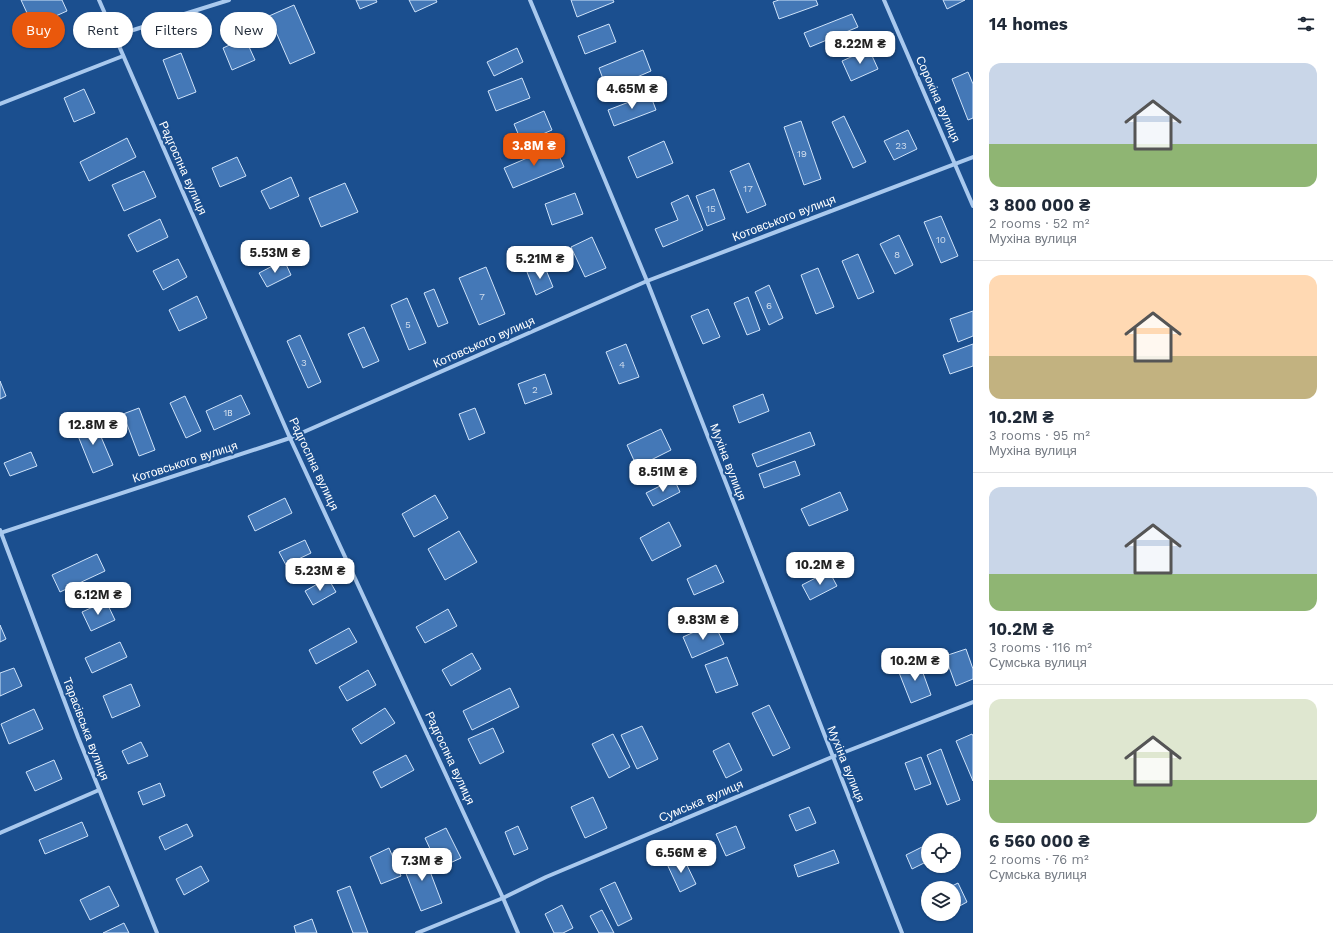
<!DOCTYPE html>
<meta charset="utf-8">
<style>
body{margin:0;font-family:"Work Sans",sans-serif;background:#f2f2f3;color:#1f2937;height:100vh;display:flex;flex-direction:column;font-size:15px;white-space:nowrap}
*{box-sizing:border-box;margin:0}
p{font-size:13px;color:#747a83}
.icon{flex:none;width:22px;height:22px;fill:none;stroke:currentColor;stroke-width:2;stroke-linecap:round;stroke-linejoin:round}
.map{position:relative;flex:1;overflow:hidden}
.panel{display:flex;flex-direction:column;background:#fff;width:360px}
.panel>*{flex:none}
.top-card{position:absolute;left:12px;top:12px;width:380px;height:36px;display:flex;gap:8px}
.tools{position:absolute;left:921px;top:833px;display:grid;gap:8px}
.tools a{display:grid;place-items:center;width:40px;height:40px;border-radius:50%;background:#fff;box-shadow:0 1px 3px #0004;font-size:20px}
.price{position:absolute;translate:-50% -34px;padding:0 9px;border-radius:8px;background:#fff;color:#222;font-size:13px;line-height:26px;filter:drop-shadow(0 1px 2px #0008)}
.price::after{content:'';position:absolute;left:50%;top:24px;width:12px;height:9px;margin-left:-6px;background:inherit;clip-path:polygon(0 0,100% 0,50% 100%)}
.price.selected{background:#ea580c;color:#fff}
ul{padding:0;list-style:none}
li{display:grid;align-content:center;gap:8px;height:212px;padding:0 16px}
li+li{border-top:1px solid #e0e1e3}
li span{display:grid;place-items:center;height:124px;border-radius:12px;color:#555}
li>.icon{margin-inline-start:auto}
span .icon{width:72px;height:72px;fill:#fffc;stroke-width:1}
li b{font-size:17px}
h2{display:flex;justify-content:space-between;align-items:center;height:48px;padding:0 16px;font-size:17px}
.chip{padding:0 14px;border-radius:18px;background:#fff;box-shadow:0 1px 3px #0004;font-size:14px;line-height:36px}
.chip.selected{background:#ea580c;color:#fff}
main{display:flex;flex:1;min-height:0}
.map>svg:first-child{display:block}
.building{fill:#4478b7;stroke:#cfe3fa}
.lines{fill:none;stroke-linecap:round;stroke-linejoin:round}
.street{stroke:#a9c9ee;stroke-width:4}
.labels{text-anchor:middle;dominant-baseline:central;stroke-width:4;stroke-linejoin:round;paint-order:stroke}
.number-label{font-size:10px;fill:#d0dded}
.street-label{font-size:12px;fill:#fff;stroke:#1b4f8f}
</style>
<main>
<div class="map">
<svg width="973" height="933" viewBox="0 0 973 933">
<rect width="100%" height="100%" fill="#1b4f8f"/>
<g class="building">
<polygon points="21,0 62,0 67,11 33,26"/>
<polygon points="356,0 376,0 377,2 360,9"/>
<polygon points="409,0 436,0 437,2 415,12"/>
<polygon points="571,0 613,0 614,2 577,17"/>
<polygon points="779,0 816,0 818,5 779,19 773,2"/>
<polygon points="943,0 965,0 947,9"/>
<polygon points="294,5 315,53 290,64 269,16"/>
<polygon points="852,14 858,27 810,47 804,33"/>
<polygon points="609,24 616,42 585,54 578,36"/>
<polygon points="245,38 255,60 232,70 223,48"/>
<polygon points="517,48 523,62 494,76 487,62"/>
<polygon points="869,49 878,69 851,81 842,61"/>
<polygon points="643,50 651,71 607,90 599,68"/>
<polygon points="181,53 196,92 178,99 163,60"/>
<polygon points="968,72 973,84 973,118 968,120 952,79"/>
<polygon points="522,78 530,98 496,111 488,91"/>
<polygon points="84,89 95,113 74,122 64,98"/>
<polygon points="650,94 656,110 614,126 608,110"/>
<polygon points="544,111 552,130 522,143 514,124"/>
<polygon points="844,116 866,162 853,168 832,122"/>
<polygon points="801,121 821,179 804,185 784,127"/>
<polygon points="908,130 917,149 894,160 884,141"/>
<polygon points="127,138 136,157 89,181 80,162"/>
<polygon points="664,141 673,163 637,178 628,157"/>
<polygon points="555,146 564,167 513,188 504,168"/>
<polygon points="237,157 246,176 220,187 212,168"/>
<polygon points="749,163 766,205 747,213 730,171"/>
<polygon points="144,171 156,197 124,211 112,185"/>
<polygon points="291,177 299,196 270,209 261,191"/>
<polygon points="345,183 358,212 321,227 309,198"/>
<polygon points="714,189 725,219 707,226 696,196"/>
<polygon points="575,193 583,214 552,225 545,204"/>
<polygon points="688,195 703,230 663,247 655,229 678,220 671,203"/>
<polygon points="941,216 958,256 941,263 924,222"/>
<polygon points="160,219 168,237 137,252 128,235"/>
<polygon points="899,235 913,265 895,274 880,244"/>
<polygon points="592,237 606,268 585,277 571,247"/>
<polygon points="858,254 874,292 858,299 842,261"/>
<polygon points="178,259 187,277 163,290 153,271"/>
<polygon points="284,260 291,275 267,287 259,273"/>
<polygon points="544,265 553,287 536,295 527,272"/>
<polygon points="486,267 505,314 479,325 459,278"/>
<polygon points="818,268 834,307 816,314 801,275"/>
<polygon points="769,285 783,318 769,325 755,292"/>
<polygon points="434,289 448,323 438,327 424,293"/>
<polygon points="197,296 207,318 179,331 169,310"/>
<polygon points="748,297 760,330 747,335 734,303"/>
<polygon points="407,298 426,343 409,350 391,305"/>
<polygon points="708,309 720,337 703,344 691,316"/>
<polygon points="973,311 973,336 958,342 950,319"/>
<polygon points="364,327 379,361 363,368 348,334"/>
<polygon points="300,335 321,382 308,388 287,341"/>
<polygon points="626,344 639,377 619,384 606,352"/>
<polygon points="973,344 973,366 950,374 943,355"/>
<polygon points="545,374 552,394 525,404 518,384"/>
<polygon points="0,381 6,396 0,399"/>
<polygon points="763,394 769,411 739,423 733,406"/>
<polygon points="241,395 250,414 214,430 206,411"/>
<polygon points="185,396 201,431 186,438 170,403"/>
<polygon points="139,408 155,450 139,456 123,414"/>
<polygon points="475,408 485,433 469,440 459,414"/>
<polygon points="93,418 113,465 93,473 74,426"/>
<polygon points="661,429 671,450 637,467 627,445"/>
<polygon points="810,432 815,445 757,467 752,454"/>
<polygon points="31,452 37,466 10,476 4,463"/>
<polygon points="795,461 800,475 764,488 759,474"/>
<polygon points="674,479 680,492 653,506 646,493"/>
<polygon points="840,492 848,510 809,526 801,509"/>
<polygon points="435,495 448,518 414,537 402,514"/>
<polygon points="285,498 292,513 255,531 248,516"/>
<polygon points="669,522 681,546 652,561 640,538"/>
<polygon points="459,531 477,562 445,580 428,549"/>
<polygon points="305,540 311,553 286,565 279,552"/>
<polygon points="97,554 105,571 60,592 52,575"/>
<polygon points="716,565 724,582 694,595 687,579"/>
<polygon points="829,571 837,586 810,600 802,585"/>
<polygon points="328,578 336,592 313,605 305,591"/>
<polygon points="106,601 115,620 91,631 82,612"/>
<polygon points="448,609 457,626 425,643 416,627"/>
<polygon points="714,623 724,644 692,658 683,637"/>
<polygon points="0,625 6,639 0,642"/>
<polygon points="349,628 357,642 316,664 309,650"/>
<polygon points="120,642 127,657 92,673 85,658"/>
<polygon points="966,649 973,669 973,679 956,686 945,656"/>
<polygon points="472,653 481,669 451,686 442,670"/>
<polygon points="727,657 738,685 716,693 705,665"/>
<polygon points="919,662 931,695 911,703 898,670"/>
<polygon points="14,668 22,686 0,696 0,673"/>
<polygon points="368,670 376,685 347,701 339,687"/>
<polygon points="131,684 140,706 112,718 103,696"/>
<polygon points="510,688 519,707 472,730 463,711"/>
<polygon points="769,705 790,748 773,756 752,713"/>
<polygon points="385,708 395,723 361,744 352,729"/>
<polygon points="34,709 43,729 9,744 1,724"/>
<polygon points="642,726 658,759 637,769 621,735"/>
<polygon points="493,728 504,752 480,764 468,739"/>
<polygon points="613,734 630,767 609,778 592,744"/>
<polygon points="972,734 973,736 973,781 956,741"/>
<polygon points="141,742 148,756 128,764 122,751"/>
<polygon points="729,743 742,770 726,778 713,751"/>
<polygon points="941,749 960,800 947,805 927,755"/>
<polygon points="406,755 414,770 381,788 373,772"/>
<polygon points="921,757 931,784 915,790 905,763"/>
<polygon points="54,760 62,779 35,791 26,772"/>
<polygon points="160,783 165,796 143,805 138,792"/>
<polygon points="593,797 607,828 585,838 571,807"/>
<polygon points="809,807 816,823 796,831 789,815"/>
<polygon points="82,822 88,836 45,854 39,840"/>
<polygon points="187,824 193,836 165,850 159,837"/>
<polygon points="518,826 528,849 514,855 505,832"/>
<polygon points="736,826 745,848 726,856 716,834"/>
<polygon points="446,828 461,858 439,868 425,838"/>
<polygon points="928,844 928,861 912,869 906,855"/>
<polygon points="389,848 401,876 381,884 370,857"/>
<polygon points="834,850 839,863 798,877 794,865"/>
<polygon points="423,853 442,903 421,911 401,861"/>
<polygon points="683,857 696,884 680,892 667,864"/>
<polygon points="201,866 209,881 184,895 176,879"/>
<polygon points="615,882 632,919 618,926 600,889"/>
<polygon points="958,883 967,902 954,909 954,888 948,888"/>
<polygon points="109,886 119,906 90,920 80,900"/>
<polygon points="350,886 368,933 353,933 337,891"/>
<polygon points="562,905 573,928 563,933 554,933 545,914"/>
<polygon points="602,910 614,933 599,933 590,916"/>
<polygon points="312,919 317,933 296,933 294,926"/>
<polygon points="124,923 129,933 103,933"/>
</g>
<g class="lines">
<g class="street">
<polyline points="99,0 290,438 503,898 518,933"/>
<polyline points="530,0 647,281 902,933"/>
<polyline points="884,0 973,206"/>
<polyline points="114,36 229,0"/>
<polyline points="0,104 123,56"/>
<polyline points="0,530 78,737 157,933"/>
<polyline points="0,533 290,438 647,281 973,157"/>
<polyline points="0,833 99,790"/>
<polyline points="417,933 503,898 546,877 832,757 973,702"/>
</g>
</g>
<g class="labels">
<g class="number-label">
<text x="901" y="145">23</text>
<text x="802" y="153">19</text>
<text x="748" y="188">17</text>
<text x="711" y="208">15</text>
<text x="941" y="239">10</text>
<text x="897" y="254">8</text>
<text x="482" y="296">7</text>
<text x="769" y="305">6</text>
<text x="408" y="324">5</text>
<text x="304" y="362">3</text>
<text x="622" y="364">4</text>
<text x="535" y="389">2</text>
<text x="228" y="412">1в</text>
</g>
<g class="street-label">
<text transform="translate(938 99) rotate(66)">Сорокіна вулиця</text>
<text transform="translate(183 168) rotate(66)">Радгоспна вулиця</text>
<text transform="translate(784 218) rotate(-21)">Котовського вулиця</text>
<text transform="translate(484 342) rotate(-24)">Котовського вулиця</text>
<text transform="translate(185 462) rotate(-18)">Котовського вулиця</text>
<text transform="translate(728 462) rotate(69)">Мухіна вулиця</text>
<text transform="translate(314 464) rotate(65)">Радгоспна вулиця</text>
<text transform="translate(86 729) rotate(69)">Тарасівська вулиця</text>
<text transform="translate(450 758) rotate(65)">Радгоспна вулиця</text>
<text transform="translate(846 764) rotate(68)">Мухіна вулиця</text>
<text transform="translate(701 801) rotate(-23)">Сумська вулиця</text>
</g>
</g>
</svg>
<div class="tools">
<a><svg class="icon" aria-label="locate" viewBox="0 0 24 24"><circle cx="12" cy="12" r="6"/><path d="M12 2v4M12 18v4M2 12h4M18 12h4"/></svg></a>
<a><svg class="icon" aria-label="layers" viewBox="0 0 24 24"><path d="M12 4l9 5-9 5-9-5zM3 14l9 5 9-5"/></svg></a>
</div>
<b class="price" style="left:860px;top:65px">8.22M ₴</b>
<b class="price" style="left:632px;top:110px">4.65M ₴</b>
<b class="price selected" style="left:534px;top:167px">3.8M ₴</b>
<b class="price" style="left:275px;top:274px">5.53M ₴</b>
<b class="price" style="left:540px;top:280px">5.21M ₴</b>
<b class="price" style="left:93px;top:446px">12.8M ₴</b>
<b class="price" style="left:663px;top:493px">8.51M ₴</b>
<b class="price" style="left:820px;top:586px">10.2M ₴</b>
<b class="price" style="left:320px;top:592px">5.23M ₴</b>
<b class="price" style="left:98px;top:616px">6.12M ₴</b>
<b class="price" style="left:703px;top:641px">9.83M ₴</b>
<b class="price" style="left:915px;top:682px">10.2M ₴</b>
<b class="price" style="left:681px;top:874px">6.56M ₴</b>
<b class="price" style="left:422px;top:882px">7.3M ₴</b>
<div class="top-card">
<a class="chip selected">Buy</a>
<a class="chip">Rent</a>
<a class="chip">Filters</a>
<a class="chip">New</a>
</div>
</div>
<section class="panel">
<h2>14 homes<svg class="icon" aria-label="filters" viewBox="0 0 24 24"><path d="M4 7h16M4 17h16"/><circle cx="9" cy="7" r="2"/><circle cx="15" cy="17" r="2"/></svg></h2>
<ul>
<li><span style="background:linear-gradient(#c9d6e8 65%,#8fb573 0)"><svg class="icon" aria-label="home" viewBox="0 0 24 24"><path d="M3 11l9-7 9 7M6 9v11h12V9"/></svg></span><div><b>3 800 000 ₴</b><p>2 rooms · 52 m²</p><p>Мухіна вулиця</p></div></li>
<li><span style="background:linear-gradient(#ffd9b3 65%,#c2b280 0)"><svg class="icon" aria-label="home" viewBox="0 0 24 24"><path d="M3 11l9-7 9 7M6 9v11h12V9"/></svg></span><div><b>10.2M ₴</b><p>3 rooms · 95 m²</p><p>Мухіна вулиця</p></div></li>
<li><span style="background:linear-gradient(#c9d6e8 70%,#8fb573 0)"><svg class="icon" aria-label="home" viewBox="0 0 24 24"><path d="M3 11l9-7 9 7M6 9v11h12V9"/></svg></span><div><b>10.2M ₴</b><p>3 rooms · 116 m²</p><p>Сумська вулиця</p></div></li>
<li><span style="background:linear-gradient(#dfe7d0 65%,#8fb573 0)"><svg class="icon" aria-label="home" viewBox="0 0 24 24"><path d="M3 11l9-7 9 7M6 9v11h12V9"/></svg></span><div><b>6 560 000 ₴</b><p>2 rooms · 76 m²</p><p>Сумська вулиця</p></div></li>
</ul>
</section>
</main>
